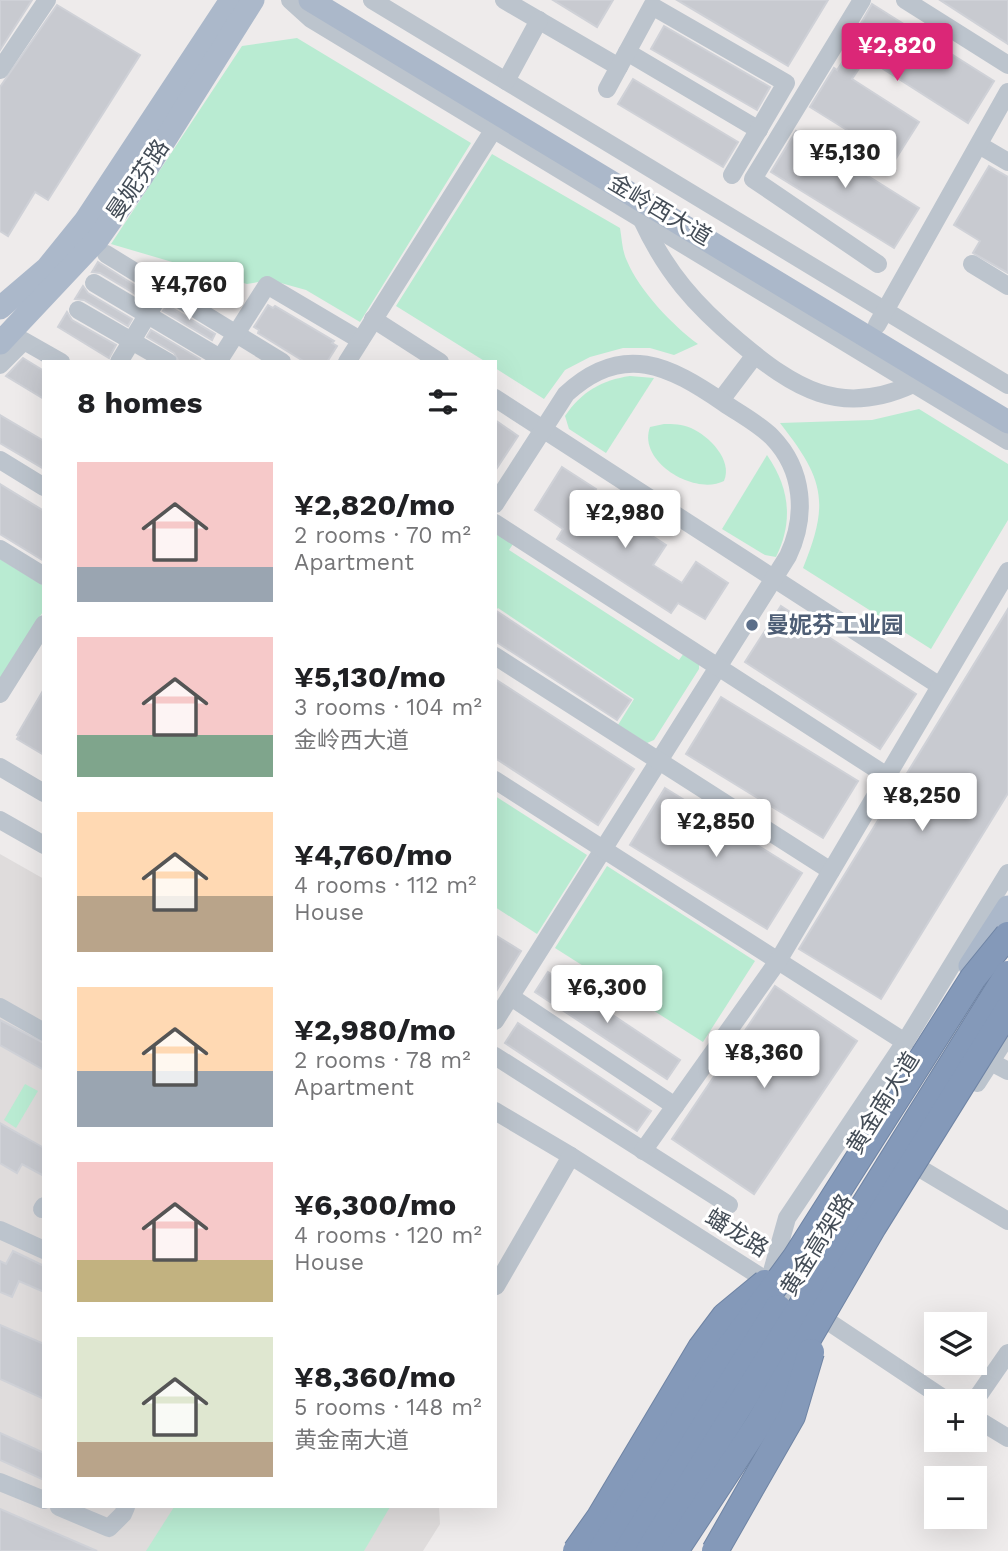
<!DOCTYPE html>
<meta charset="utf-8">
<style>
body{margin:0;font-family:"Work Sans","Noto Sans SC",sans-serif;background:#f6f6f6;color:#202124;height:100vh;display:flex;flex-direction:column;font-size:26px;white-space:nowrap}
*{box-sizing:border-box;margin:0}
p{font-size:23px;color:#757577}
.icon{flex:none;width:38px;height:38px;fill:none;stroke:currentColor;stroke-width:2;stroke-linecap:round;stroke-linejoin:round}
.map{position:relative;flex:1;overflow:hidden}
.sheet{position:absolute;left:42px;top:360px;width:455px;height:1148px;display:flex;flex-direction:column;background:#fff;border-radius:0px;box-shadow:0 7px 28px #0002}
.sheet>*{flex:none}
.buttons{position:absolute;left:924px;top:1312px;display:grid;gap:14px}
.buttons a{display:grid;place-items:center;width:63px;height:63px;border-radius:0px;background:#fff;box-shadow:0 7px 28px #0002;font-size:35px}
.price{position:absolute;translate:-50% -60px;padding:0 16px;border-radius:7px;background:#fff;color:#222;font-size:23px;line-height:46px;filter:drop-shadow(0 2px 4px #0008)}
.price::after{content:'';position:absolute;left:50%;top:42px;width:21px;height:16px;margin-left:-10px;background:inherit;clip-path:polygon(0 0,100% 0,50% 100%)}
.price.selected{background:#db2777;color:#fff}
ul{padding:0;list-style:none}
li{display:flex;align-items:center;gap:21px;height:175px;padding:0 35px}
li span{display:grid;place-items:center;flex:none;width:196px;height:140px;border-radius:0px;color:#555}
li>.icon{margin-inline-start:auto}
span .icon{width:84px;height:84px;fill:#fffc;stroke-width:1}
li b{font-size:30px}
h2{display:flex;justify-content:space-between;align-items:center;height:84px;padding:0 35px;font-size:30px}
.map>svg:first-child{display:block}
.education{fill:#dfdcdc}
.green{fill:#b9ebd2}
.building{fill:#c8cad0;stroke:#cfd1d7;stroke-width:2}
.lines{fill:none;stroke-linecap:round;stroke-linejoin:round}
.minor{stroke:#bcc4cd;stroke-width:18}
.major{stroke:#abb8ca;stroke-width:23}
.highway-bridge-casing{stroke:#6f84a4;stroke-width:28;stroke-linecap:butt}
.highway-bridge{stroke:#8499b9;stroke-width:26}
.service-dot{fill:#5c6f8a;stroke:#fff;stroke-width:2.5}
.labels{text-anchor:middle;dominant-baseline:central;stroke-width:6;stroke-linejoin:round;paint-order:stroke}
.street-label{font-size:23px;fill:#444d57;stroke:#fff}
.service-label{font-size:23px;font-weight:bold;fill:#4e5e75;stroke:#fff;text-anchor:start}
</style>
<div class="map">
<svg width="1008" height="1551" viewBox="0 0 1008 1551">
<rect width="100%" height="100%" fill="#eeebeb"/>
<polygon class="education" points="0,854 44,879 44,1507 439,1507 440,1524 423,1551 0,1551"/>
<g class="green">
<polygon points="297,38 471,143 360,322 306,290 270,280 247,284 111,244 242,46"/>
<path d="M492,154L620,228C622,239 622,251 627,261C639,290 673,326 698,344L674,355L650,348H623L590,357L565,370L544,399L495,368V362H486L396,306Z"/>
<path d="M630,376L654,378L606,453L569,429L565,416C581,392 602,380 630,376Z"/>
<path d="M919,409L1008,464V520L931,649L803,568C830,502 824,479 780,423L872,420Z"/>
<path d="M664,424C673,424 682,424 691,428C709,436 733,460 724,481C695,496 637,462 650,427Z"/>
<path d="M767,455C789,487 794,520 776,557L765,555L722,529Z"/>
<polygon points="495,529 515,541 509,550 679,660 684,653 699,662 699,669 654,740 647,743 618,725 634,699 498,608 495,611"/>
<polygon points="0,559 44,586 44,610 0,680"/>
<polygon points="495,796 587,855 537,934 495,907"/>
<polygon points="607,866 755,961 703,1042 555,948"/>
<polygon points="25,1084 38,1091 16,1128 4,1120"/>
<polygon points="174,1507 390,1507 364,1551 146,1551"/>
</g>
<g class="building">
<polygon points="0,0 32,0 0,50"/>
<polygon points="553,0 613,0 597,27"/>
<polygon points="677,0 828,0 788,66"/>
<polygon points="940,0 1008,0 1008,44"/>
<polygon points="872,4 994,81 968,123 866,58 852,79 919,122 895,160 810,107 834,68 837,70 852,48 848,46"/>
<polygon points="57,5 140,55 48,200 35,192 8,236 0,231 0,87"/>
<polygon points="664,26 770,87 757,110 651,49"/>
<polygon points="633,79 738,142 723,167 618,104"/>
<polygon points="796,131 919,208 894,248 771,172"/>
<polygon points="989,166 1008,177 1008,273 973,253 980,241 954,225"/>
<polygon points="98,262 147,293 144,299 100,273 92,272"/>
<polygon points="83,286 88,293 132,319 128,326 84,300 75,299"/>
<polygon points="167,305 215,334 212,340 163,311"/>
<polygon points="268,305 273,308 275,306 334,341 332,343 337,346 327,362 305,362 258,333 259,330 254,327"/>
<polygon points="67,312 72,320 116,345 109,358 58,327"/>
<polygon points="151,330 200,359 198,362 179,362 174,353 147,337"/>
<polygon points="23,358 44,371 44,399 6,376"/>
<polygon points="0,415 44,441 44,469 0,443"/>
<polygon points="495,420 518,436 495,471"/>
<polygon points="562,467 596,489 580,514 612,535 623,517 666,545 653,565 682,583 696,562 728,583 705,619 678,603 671,613 557,539 563,529 535,510"/>
<polygon points="0,484 44,511 44,561 0,534"/>
<polygon points="781,606 916,694 880,749 745,662"/>
<polygon points="1008,609 1008,793 881,999 799,949"/>
<polygon points="495,610 631,700 617,720 495,641"/>
<polygon points="495,679 634,769 598,825 495,758"/>
<polygon points="44,689 44,755 17,739 19,736 17,735"/>
<polygon points="721,697 858,781 823,838 686,754"/>
<polygon points="665,788 802,873 767,929 630,845"/>
<polygon points="495,935 521,951 495,993"/>
<polygon points="548,972 680,1060 667,1079 535,992"/>
<polygon points="775,986 857,1041 754,1194 672,1139"/>
<polygon points="0,1020 44,1043 44,1070 0,1045"/>
<polygon points="518,1023 651,1111 637,1131 505,1043"/>
<polygon points="0,1123 44,1148 44,1176 22,1164 17,1173 0,1163"/>
<polygon points="13,1251 44,1266 44,1292 19,1281 12,1297 0,1292 0,1261 6,1264"/>
<polygon points="0,1325 44,1344 44,1399 0,1379"/>
<polygon points="0,1433 44,1453 44,1480 0,1460"/>
<polygon points="0,1509 97,1551 0,1551"/>
</g>
<g class="lines">
<g class="minor">
<polyline points="290,0 311,19 1008,441"/>
<polyline points="372,0 1008,385"/>
<polyline points="504,0 619,67"/>
<polyline points="862,0 753,179 878,264"/>
<polyline points="905,0 1008,65"/>
<polyline points="627,52 759,130"/>
<polyline points="0,70 47,0"/>
<polyline points="506,81 539,20"/>
<polyline points="607,89 652,6 786,83 732,175"/>
<polyline points="979,145 1008,162"/>
<path d="M642,220C666,272 695,305 738,341C794,388 840,418 913,384"/>
<polyline points="106,254 282,362"/>
<polyline points="972,264 1008,286"/>
<polyline points="94,283 220,358"/>
<polyline points="78,310 168,362"/>
<polyline points="373,319 440,362"/>
<polyline points="877,325 1008,92"/>
<polyline points="119,362 163,289"/>
<polyline points="218,362 267,285 360,340"/>
<polyline points="347,362 499,121"/>
<polyline points="0,365 24,341 61,362"/>
<polyline points="495,398 940,686"/>
<polyline points="721,400 755,355"/>
<polyline points="0,460 44,487"/>
<path d="M495,504L566,394C623,341 670,366 724,403C740,414 759,424 772,437C804,470 807,516 788,556L495,1021"/>
<polyline points="495,523 887,776"/>
<polyline points="0,549 44,576"/>
<polyline points="495,656 831,871"/>
<polyline points="0,694 44,624"/>
<polyline points="0,767 44,793"/>
<polyline points="495,780 905,1042"/>
<polyline points="0,820 44,845"/>
<polyline points="511,997 675,1106"/>
<polyline points="0,1007 44,1032"/>
<polyline points="495,1056 729,1205"/>
<polyline points="991,1062 1008,1071"/>
<polyline points="977,1083 1008,1035"/>
<polyline points="495,1111 571,1156 769,1282 949,1402"/>
<polyline points="643,1151 778,961 1008,571"/>
<polyline points="921,1169 1008,1221"/>
<polyline points="42,1209 44,1206"/>
<polyline points="0,1230 44,1250"/>
<polyline points="769,1282 787,1218 905,1042 1008,873"/>
<polyline points="496,1286 571,1156"/>
<polyline points="974,1402 1008,1353"/>
<polyline points="975,1418 1008,1438"/>
<polyline points="0,1482 44,1500"/>
<polyline points="59,1507 109,1528 123,1514 126,1507"/>
</g>
<g class="major">
<polyline points="310,0 1008,422"/>
<polyline points="0,308 47,268 85,221 231,0"/>
<polyline points="0,343 97,240 143,175 253,0"/>
<polyline points="970,966 1008,907"/>
</g>
<defs>
<g id="highway-bridge">
<polyline points="576,1551 600,1517 701,1348 725,1316 765,1283"/>
<polyline points="601,1551 725,1354 796,1257 973,978 1008,935"/>
<polyline points="627,1551 778,1308"/>
<polyline points="649,1551 1008,974"/>
<polyline points="675,1551 758,1425 873,1227 1008,1010"/>
<polyline points="715,1551 792,1416 811,1352"/>
</g>
</defs>
<use href="#highway-bridge" class="highway-bridge-casing"/>
<use href="#highway-bridge" class="highway-bridge"/>
</g>
<circle class="service-dot" cx="752" cy="625" r="7"/>
<g class="labels">
<g class="street-label">
<text transform="translate(138 180) rotate(-56)">曼妮芬路</text>
<text transform="translate(660 210) rotate(31)">金岭西大道</text>
<text transform="translate(883 1103) rotate(-58)">黄金南大道</text>
<text transform="translate(737 1233) rotate(32)">蟠龙路</text>
<text transform="translate(817 1245) rotate(-58)">黄金高架路</text>
</g>
<g class="service-label">
<text x="766" y="625">曼妮芬工业园</text>
</g>
</g>
</svg>
<div class="buttons">
<a><svg class="icon" aria-label="layers" viewBox="0 0 24 24"><path d="M12 4l9 5-9 5-9-5zM3 14l9 5 9-5"/></svg></a>
<a>+</a>
<a>−</a>
</div>
<b class="price selected" style="left:897px;top:83px">¥2,820</b>
<b class="price" style="left:845px;top:190px">¥5,130</b>
<b class="price" style="left:189px;top:322px">¥4,760</b>
<b class="price" style="left:625px;top:550px">¥2,980</b>
<b class="price" style="left:922px;top:833px">¥8,250</b>
<b class="price" style="left:716px;top:859px">¥2,850</b>
<b class="price" style="left:607px;top:1025px">¥6,300</b>
<b class="price" style="left:764px;top:1090px">¥8,360</b>
<section class="sheet">
<h2>8 homes<svg class="icon" aria-label="filters" viewBox="0 0 24 24"><path d="M4 7h16M4 17h16"/><circle cx="9" cy="7" r="2"/><circle cx="15" cy="17" r="2"/></svg></h2>
<ul>
<li><span style="background:linear-gradient(#f6c9c9 75%,#9aa5b1 0)"><svg class="icon" aria-label="home" viewBox="0 0 24 24"><path d="M3 11l9-7 9 7M6 9v11h12V9"/></svg></span><div><b>¥2,820/mo</b><p>2 rooms · 70 m²</p><p>Apartment</p></div></li>
<li><span style="background:linear-gradient(#f6c9c9 70%,#7fa58c 0)"><svg class="icon" aria-label="home" viewBox="0 0 24 24"><path d="M3 11l9-7 9 7M6 9v11h12V9"/></svg></span><div><b>¥5,130/mo</b><p>3 rooms · 104 m²</p><p>金岭西大道</p></div></li>
<li><span style="background:linear-gradient(#ffd9b3 60%,#b9a48a 0)"><svg class="icon" aria-label="home" viewBox="0 0 24 24"><path d="M3 11l9-7 9 7M6 9v11h12V9"/></svg></span><div><b>¥4,760/mo</b><p>4 rooms · 112 m²</p><p>House</p></div></li>
<li><span style="background:linear-gradient(#ffd9b3 60%,#9aa5b1 0)"><svg class="icon" aria-label="home" viewBox="0 0 24 24"><path d="M3 11l9-7 9 7M6 9v11h12V9"/></svg></span><div><b>¥2,980/mo</b><p>2 rooms · 78 m²</p><p>Apartment</p></div></li>
<li><span style="background:linear-gradient(#f6c9c9 70%,#c2b280 0)"><svg class="icon" aria-label="home" viewBox="0 0 24 24"><path d="M3 11l9-7 9 7M6 9v11h12V9"/></svg></span><div><b>¥6,300/mo</b><p>4 rooms · 120 m²</p><p>House</p></div></li>
<li><span style="background:linear-gradient(#dfe7d0 75%,#b9a48a 0)"><svg class="icon" aria-label="home" viewBox="0 0 24 24"><path d="M3 11l9-7 9 7M6 9v11h12V9"/></svg></span><div><b>¥8,360/mo</b><p>5 rooms · 148 m²</p><p>黄金南大道</p></div></li>
</ul>
</section>
</div>
